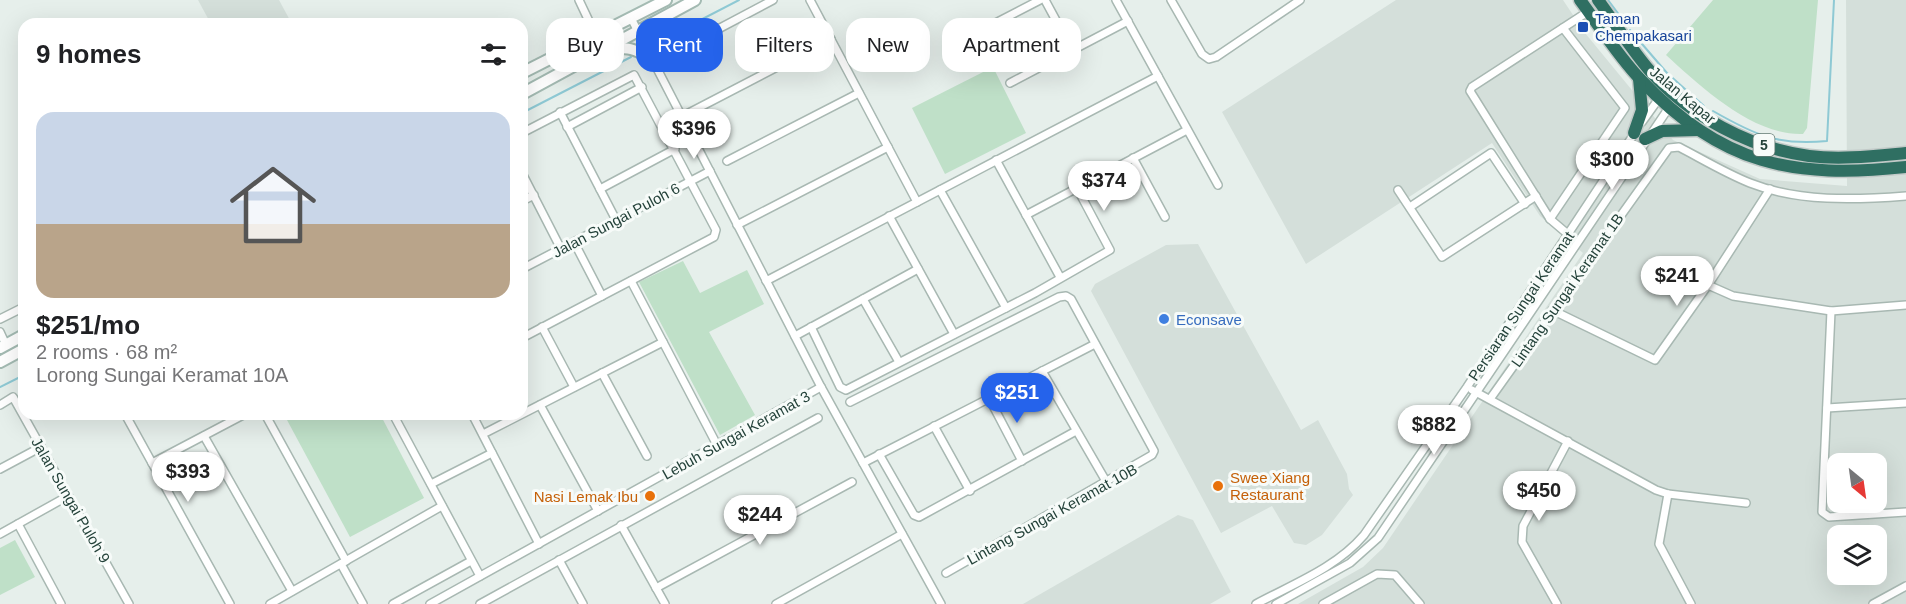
<!DOCTYPE html>
<meta charset="utf-8">
<style>
body{margin:0;font-family:Helvetica,sans-serif;background:#f6f6f6;color:#202124;height:100vh;display:flex;flex-direction:column;font-size:22px;white-space:nowrap}
*{box-sizing:border-box;margin:0}
p{font-size:20px;color:#757577}
.icon{flex:none;width:33px;height:33px;fill:none;stroke:currentColor;stroke-width:2;stroke-linecap:round;stroke-linejoin:round}
.map{position:relative;flex:1;overflow:hidden}
.details{position:absolute;left:18px;top:18px;width:510px;height:402px;display:flex;flex-direction:column;background:#fff;border-radius:18px;box-shadow:0 6px 24px #0002}
.details>*{flex:none}
.top-card{position:absolute;left:546px;top:18px;width:570px;height:54px;display:flex;gap:12px}
.needle{width:39px;rotate:151deg}
.fabs{position:absolute;left:1827px;top:453px;display:grid;gap:12px}
.fabs a{display:grid;place-items:center;width:60px;height:60px;border-radius:12px;background:#fff;box-shadow:0 6px 24px #0002;font-size:30px}
.price{position:absolute;translate:-50% -51px;padding:0 14px;border-radius:21px;background:#fff;color:#222;font-size:20px;line-height:39px;filter:drop-shadow(0 2px 3px #0008)}
.price::after{content:'';position:absolute;left:50%;top:36px;width:18px;height:14px;margin-left:-9px;background:inherit;clip-path:polygon(0 0,100% 0,50% 100%)}
.price.current{background:#2563eb;color:#fff}
ul{padding:0;list-style:none}
li{display:grid;align-content:center;gap:12px;height:318px;padding:0 18px}
li+li{border-top:2px solid #e0e0e0}
li span{display:grid;place-items:center;height:186px;border-radius:18px;color:#555}
li>.icon{margin-inline-start:auto}
span .icon{width:108px;height:108px;fill:#fffc;stroke-width:1}
li b{font-size:26px}
h2{display:flex;justify-content:space-between;align-items:center;height:72px;padding:0 18px;font-size:26px}
.pill{padding:0 21px;border-radius:18px;background:#fff;box-shadow:0 6px 24px #0002;font-size:21px;line-height:54px}
.pill.current{background:#2563eb;color:#fff}
.map>svg:first-child{display:block}
.built{fill:#d4dfda;fill-rule:evenodd}
.green{fill:#bfe0c8}
.lines{fill:none;stroke-linecap:round;stroke-linejoin:round}
.stream{stroke:#8ec9d4;stroke-width:2}
.street-casing{stroke:#a8b8b2;stroke-width:10}
.secondary-casing{stroke:#a4bbb3;stroke-width:14}
.highway-casing{stroke:#c2cac8;stroke-width:15}
.street{stroke:#fff;stroke-width:7}
.secondary{stroke:#fff;stroke-width:10}
.highway{stroke:#2f6f62;stroke-width:12}
.transit-dot{fill:#1a4fb4;stroke:#f7fbf9;stroke-width:2}
.shop-dot{fill:#3f7fe0;stroke:#f7fbf9;stroke-width:2}
.food-dot{fill:#e8710a;stroke:#f7fbf9;stroke-width:2}
.labels{text-anchor:middle;dominant-baseline:central;stroke-width:6;stroke-linejoin:round;paint-order:stroke}
.shield{fill:#f7fbf9;stroke:#637a73;stroke-width:1.5}
.shield-label{font-size:14px;font-weight:bold;fill:#24423a}
.transit-label{font-size:15px;fill:#164399;stroke:#f7fbf9;text-anchor:start}
.street-label{font-size:15px;fill:#24423a;stroke:#f7fbf9}
.shop-label{font-size:15px;fill:#366cbe;stroke:#f7fbf9;text-anchor:start}
.food-label{font-size:15px;fill:#c56008;stroke:#f7fbf9;text-anchor:start}
</style>
<div class="map">
<svg width="1906" height="604" viewBox="0 0 1906 604">
<rect width="100%" height="100%" fill="#e6efeb"/>
<g class="built">
<polygon points="198,0 279,0 292,24 211,24"/>
<path d="M1396,0H1563L1585,33L1673,140L1760,179L1847,186L1846,0H1906V604H1298L1363,567L1383,548L1583,253L1540,216L1492,143L1306,264L1222,112ZM1838,464H1876V502H1838ZM1838,536H1876V574H1838Z"/>
<polygon points="1198,244 1301,430 1318,420 1347,474 1349,489 1353,495 1322,535 1306,545 1294,543 1272,506 1221,533 1091,291 1095,284 1166,245"/>
<polygon points="1178,515 1193,520 1231,592 1210,604 1023,604"/>
</g>
<g class="green">
<path d="M1713,0H1818L1807,128L1803,134C1753,136 1700,86 1666,55Z"/>
<polygon points="993,67 1026,133 945,174 912,108"/>
<polygon points="683,261 700,293 747,270 764,304 709,332 755,415 720,435 639,282"/>
<polygon points="299,414 380,414 424,498 350,537 287,420"/>
<polygon points="15,540 35,577 0,595 0,548"/>
</g>
<g class="lines">
<g class="stream">
<polyline points="1608,0 1626,24"/>
<polyline points="1630,30 1667,73 1704,106"/>
<polyline points="658,42 739,0"/>
<path d="M1713,111C1755,135 1778,146 1827,141L1834,0"/>
<polyline points="522,113 631,57"/>
<polyline points="0,387 24,375"/>
</g>
<defs>
<g id="street">
<polyline points="579,0 596,36"/>
<polyline points="810,0 917,202"/>
<polyline points="1045,0 1072,50"/>
<polyline points="1116,0 1218,185"/>
<polyline points="1171,0 1202,54 1209,59 1216,57 1300,0"/>
<polyline points="631,18 821,387 941,604"/>
<polyline points="982,30 1040,0"/>
<polyline points="654,63 773,0"/>
<polyline points="1010,83 1128,21"/>
<polyline points="560,112 616,220"/>
<polyline points="681,117 831,39"/>
<polyline points="1642,122 1660,97"/>
<polyline points="567,127 642,87"/>
<polyline points="522,133 634,75 716,230 714,237 522,338"/>
<polyline points="1133,158 1165,217"/>
<polyline points="996,160 1060,277"/>
<polyline points="727,161 859,93"/>
<polyline points="522,173 561,249"/>
<polyline points="600,189 675,149"/>
<polyline points="940,190 1006,308"/>
<polyline points="1398,190 1442,257 1536,196"/>
<polyline points="522,201 534,195"/>
<polyline points="1410,207 1491,153 1525,204"/>
<polyline points="1026,215 1187,130"/>
<polyline points="889,216 954,334"/>
<polyline points="1550,219 1625,108 1563,28"/>
<polyline points="737,225 888,147"/>
<polyline points="1570,236 1550,219 1470,91 1472,87 1589,11"/>
<polyline points="574,242 602,296"/>
<polyline points="522,269 710,171"/>
<polyline points="631,281 717,445"/>
<polyline points="766,281 1158,76"/>
<polyline points="1708,285 1733,296 1831,311 1906,305"/>
<polyline points="863,299 899,362"/>
<polyline points="1552,310 1655,360 1708,285 1770,189"/>
<polyline points="1831,311 1822,512 1829,517 1906,512"/>
<polyline points="0,319 24,307"/>
<polyline points="542,327 574,387"/>
<polyline points="811,327 840,387 846,390 1035,293 1110,250 1077,188"/>
<polyline points="0,332 6,345"/>
<polyline points="795,336 918,269"/>
<polyline points="1042,371 1107,483"/>
<polyline points="602,373 647,456"/>
<polyline points="1472,390 1656,490 1668,494 1746,503"/>
<polyline points="989,398 1022,461"/>
<path d="M1490,399L1669,148L1679,147C1702,159 1725,173 1750,183C1798,202 1855,200 1906,196"/>
<polyline points="850,402 1059,297 1066,296 1071,299 1154,451 1152,455 946,573"/>
<polyline points="0,405 13,397 129,604"/>
<polyline points="540,405 598,511"/>
<polyline points="1827,408 1906,403"/>
<polyline points="125,414 230,604"/>
<polyline points="265,414 346,561"/>
<polyline points="393,414 480,576"/>
<polyline points="472,414 539,544"/>
<polyline points="934,426 970,491"/>
<polyline points="483,434 663,342"/>
<polyline points="204,436 292,591"/>
<polyline points="879,454 914,515 919,517 1076,431"/>
<polyline points="152,463 245,414"/>
<polyline points="863,463 1095,344"/>
<polyline points="0,469 41,447"/>
<polyline points="431,484 492,453"/>
<polyline points="1668,494 1659,544 1691,604"/>
<polyline points="18,524 61,604"/>
<polyline points="621,525 665,604"/>
<polyline points="0,534 68,496"/>
<polyline points="559,560 583,604"/>
<polyline points="341,564 363,604"/>
<polyline points="656,588 852,482"/>
<polyline points="270,604 442,506"/>
<polyline points="393,604 471,561"/>
<polyline points="430,604 821,387"/>
<polyline points="480,604 818,418"/>
<polyline points="776,604 902,534"/>
<path d="M1256,604C1293,584 1336,568 1364,535L1467,387L1636,131"/>
<polyline points="1276,604 1350,563 1378,538 1670,106"/>
<polyline points="1323,604 1377,574 1395,575 1420,604"/>
<polyline points="1557,604 1522,542 1523,526 1568,441"/>
<polyline points="1873,604 1906,586"/>
</g>
<g id="secondary">
<path d="M609,51C628,45 634,50 651,57"/>
<polyline points="651,57 651,32 660,23"/>
<polyline points="522,73 666,0"/>
<polyline points="522,94 695,0"/>
<polyline points="0,348 24,335"/>
<polyline points="0,362 24,349"/>
</g>
<g id="highway">
<path d="M1580,0C1600,27 1618,56 1641,80C1721,165 1794,179 1906,167"/>
<path d="M1598,0C1615,23 1631,49 1650,71C1690,116 1749,148 1809,156C1841,160 1874,156 1906,153"/>
<polyline points="1634,133 1642,110 1639,79"/>
<polyline points="1645,139 1662,131 1698,130"/>
</g>
</defs>
<use href="#street" class="street-casing"/>
<use href="#secondary" class="secondary-casing"/>
<use href="#highway" class="highway-casing"/>
<use href="#street" class="street"/>
<use href="#secondary" class="secondary"/>
<use href="#highway" class="highway"/>
</g>
<rect class="transit-dot" x="1577" y="21" width="12" height="12" rx="3"/>
<circle class="shop-dot" cx="1164" cy="319" r="6"/>
<g class="food-dot">
<circle cx="1218" cy="486" r="6"/>
<circle cx="650" cy="496" r="6"/>
</g>
<g class="labels">
<rect class="shield" x="1753.5" y="134" width="21" height="22" rx="4.5"/>
<g class="shield-label">
<text x="1764" y="145">5</text>
</g>
<g class="transit-label">
<text x="1595" y="18">Taman<tspan x="1595" dy="17">Chempakasari</tspan></text>
</g>
<g class="street-label">
<text transform="translate(1683 95) rotate(40)">Jalan Kapar</text>
<text transform="translate(616 220) rotate(-28)">Jalan Sungai Puloh 6</text>
<text transform="translate(1567 290) rotate(-55)">Lintang Sungai Keramat 1B</text>
<text transform="translate(1521 306) rotate(-56)">Persiaran Sungai Keramat</text>
<text transform="translate(736 435) rotate(-29)">Lebuh Sungai Keramat 3</text>
<text transform="translate(71 500) rotate(60)">Jalan Sungai Puloh 9</text>
<text transform="translate(1052 514) rotate(-29)">Lintang Sungai Keramat 10B</text>
</g>
<g class="shop-label">
<text x="1176" y="319">Econsave</text>
</g>
<g class="food-label">
<text x="1230" y="477">Swee Xiang<tspan x="1230" dy="17">Restaurant</tspan></text>
<text x="638" y="496" text-anchor="end">Nasi Lemak Ibu</text>
</g>
</g>
</svg>
<div class="fabs">
<a><svg class="needle" viewBox="-14 -14 28 28"><path d="M0-13l5 13h-10z" fill="#e53935"/><path d="M0 13l5-13h-10z" fill="#757577"/></svg></a>
<a><svg class="icon" aria-label="layers" viewBox="0 0 24 24"><path d="M12 4l9 5-9 5-9-5zM3 14l9 5 9-5"/></svg></a>
</div>
<b class="price" style="left:694px;top:160px">$396</b>
<b class="price" style="left:1612px;top:191px">$300</b>
<b class="price" style="left:1104px;top:212px">$374</b>
<b class="price" style="left:1677px;top:307px">$241</b>
<b class="price current" style="left:1017px;top:424px">$251</b>
<b class="price" style="left:1434px;top:456px">$882</b>
<b class="price" style="left:188px;top:503px">$393</b>
<b class="price" style="left:1539px;top:522px">$450</b>
<b class="price" style="left:760px;top:546px">$244</b>
<div class="top-card">
<a class="pill">Buy</a>
<a class="pill current">Rent</a>
<a class="pill">Filters</a>
<a class="pill">New</a>
<a class="pill">Apartment</a>
</div>
<section class="details">
<h2>9 homes<svg class="icon" aria-label="filters" viewBox="0 0 24 24"><path d="M4 7h16M4 17h16"/><circle cx="9" cy="7" r="2"/><circle cx="15" cy="17" r="2"/></svg></h2>
<ul>
<li><span style="background:linear-gradient(#c9d6e8 60%,#b9a48a 0)"><svg class="icon" aria-label="home" viewBox="0 0 24 24"><path d="M3 11l9-7 9 7M6 9v11h12V9"/></svg></span><div><b>$251/mo</b><p>2 rooms · 68 m²</p><p>Lorong Sungai Keramat 10A</p></div></li>
</ul>
</section>
</div>
